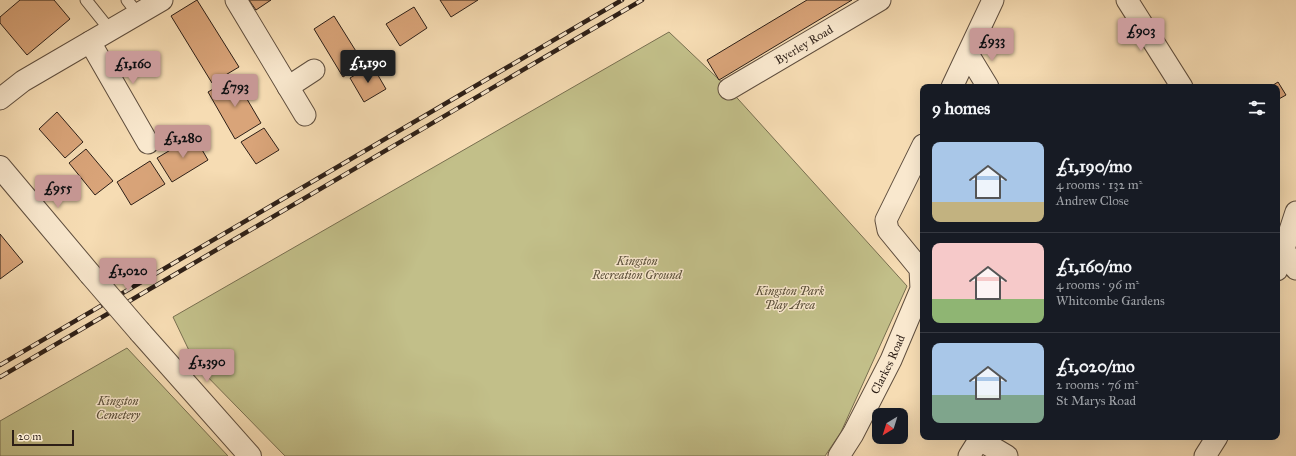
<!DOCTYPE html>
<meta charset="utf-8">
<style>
body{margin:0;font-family:"IM FELL Great Primer",serif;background:#20242c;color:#f1f3f6;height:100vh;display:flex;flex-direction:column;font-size:15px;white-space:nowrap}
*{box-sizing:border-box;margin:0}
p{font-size:13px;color:#9ea1a6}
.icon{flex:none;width:22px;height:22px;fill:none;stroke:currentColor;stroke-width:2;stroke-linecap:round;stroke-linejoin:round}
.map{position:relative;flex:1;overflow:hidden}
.drawer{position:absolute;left:920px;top:84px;width:360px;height:356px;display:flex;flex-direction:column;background:#171b24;border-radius:8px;box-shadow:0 4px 16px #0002}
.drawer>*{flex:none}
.needle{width:26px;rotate:218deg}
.fabs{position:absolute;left:872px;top:408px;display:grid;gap:8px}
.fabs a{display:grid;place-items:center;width:36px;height:36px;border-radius:8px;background:#171b24;box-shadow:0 4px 16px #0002;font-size:20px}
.scale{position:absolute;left:12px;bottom:10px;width:62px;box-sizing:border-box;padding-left:4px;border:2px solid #2d1f17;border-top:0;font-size:11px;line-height:14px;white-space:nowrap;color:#2d1f17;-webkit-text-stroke:3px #f9e8ce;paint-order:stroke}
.price{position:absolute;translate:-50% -34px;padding:0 9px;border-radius:4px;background:#c59692;color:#111;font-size:13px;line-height:26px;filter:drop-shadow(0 1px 2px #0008)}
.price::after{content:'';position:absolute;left:50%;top:24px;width:12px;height:9px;margin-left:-6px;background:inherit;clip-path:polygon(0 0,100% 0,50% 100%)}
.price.selected{background:#222;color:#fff}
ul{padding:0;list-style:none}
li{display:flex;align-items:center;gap:12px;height:100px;padding:0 12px}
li+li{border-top:1px solid #363941}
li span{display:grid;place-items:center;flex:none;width:112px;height:80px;border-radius:8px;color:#555}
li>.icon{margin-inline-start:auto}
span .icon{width:48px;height:48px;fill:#fffc;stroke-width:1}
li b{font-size:17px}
h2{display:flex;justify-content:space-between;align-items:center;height:48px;padding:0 12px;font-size:17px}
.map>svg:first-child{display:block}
.green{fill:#c2bf89;stroke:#786f50}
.building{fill:#d9a479;stroke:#2d1f17}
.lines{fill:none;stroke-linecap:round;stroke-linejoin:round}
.service-casing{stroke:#5f4e3e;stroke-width:13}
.minor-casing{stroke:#5f4e3e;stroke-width:23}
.tertiary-casing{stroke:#5f4e3e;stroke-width:24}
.service{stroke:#f9e8ce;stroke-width:11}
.minor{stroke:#f9e8ce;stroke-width:21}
.tertiary{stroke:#f9e8ce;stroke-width:22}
.rail-casing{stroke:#2d1f17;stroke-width:4.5}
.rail{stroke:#f9e8ce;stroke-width:3;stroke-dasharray:9;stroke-linecap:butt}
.tertiary-bridge-casing{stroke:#5f4e3e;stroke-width:24;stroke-linecap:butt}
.tertiary-bridge{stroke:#f9e8ce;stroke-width:22}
.labels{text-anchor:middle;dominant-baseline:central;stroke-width:3;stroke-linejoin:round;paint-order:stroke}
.street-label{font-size:12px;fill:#2d1f17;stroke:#f9e8ce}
.park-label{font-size:12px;font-style:italic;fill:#5a4f39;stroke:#f9e8ce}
</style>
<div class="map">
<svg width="1296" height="456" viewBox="0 0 1296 456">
<rect width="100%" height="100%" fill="#f6dcb3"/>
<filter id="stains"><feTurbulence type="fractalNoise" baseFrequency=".005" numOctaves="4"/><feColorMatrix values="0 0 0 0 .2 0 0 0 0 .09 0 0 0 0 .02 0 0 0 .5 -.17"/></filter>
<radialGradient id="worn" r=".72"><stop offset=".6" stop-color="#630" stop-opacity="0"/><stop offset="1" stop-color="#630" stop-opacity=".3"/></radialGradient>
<g class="green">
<polygon points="669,32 729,89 907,286 841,432 825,456 285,456 196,365 173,317"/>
<polygon points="127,348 228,456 0,456 0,421"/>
</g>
<g class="building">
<polygon points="20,0 54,0 70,19 27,55 0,23 0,17"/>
<polygon points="197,0 239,67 212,83 171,16"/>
<polygon points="249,0 271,0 256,10"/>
<polygon points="440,0 478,0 451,17"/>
<polygon points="807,0 852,0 719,80 707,60"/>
<polygon points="414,7 427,28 400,46 386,24"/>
<polygon points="334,16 364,64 343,77 314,29"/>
<polygon points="372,65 386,89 364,102 350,78"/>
<polygon points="234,77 261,123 235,139 208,92"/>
<polygon points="1278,82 1286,95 1277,100 1277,87 1270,87"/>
<polygon points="57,112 83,142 65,158 39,129"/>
<polygon points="264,128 279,150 256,164 241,142"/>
<polygon points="194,136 208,160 172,182 157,158"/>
<polygon points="86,149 113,181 95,195 69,163"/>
<polygon points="150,161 165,184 131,205 117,182"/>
<polygon points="0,234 23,262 0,279"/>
</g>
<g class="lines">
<defs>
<g id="service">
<polyline points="86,0 110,30"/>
<polyline points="127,0 138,14"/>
</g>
<g id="minor">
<polyline points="236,0 305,115"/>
<polyline points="1127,0 1182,87"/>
<polyline points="90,42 148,143"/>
<polyline points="968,54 988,87"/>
<polyline points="288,87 314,70"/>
<polyline points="952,87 993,0"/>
<path id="s1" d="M729,89L880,0"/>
<polyline points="0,99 23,81 162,0"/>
<polyline points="1279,242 1296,269"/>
<polyline points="1277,270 1296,212"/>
<polyline points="980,440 1007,456"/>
<path id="s2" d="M839,456L853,434L891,360L921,289L920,269L888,230L886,220L923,145"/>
<polyline points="969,456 981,437"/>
<polyline points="1205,456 1217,437"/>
</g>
<g id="tertiary">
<polyline points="0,167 90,274"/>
<polyline points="140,332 250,456"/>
</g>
</defs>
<use href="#service" class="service-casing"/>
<use href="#minor" class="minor-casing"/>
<use href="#tertiary" class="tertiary-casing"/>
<use href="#service" class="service"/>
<use href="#minor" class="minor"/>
<use href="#tertiary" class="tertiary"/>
<defs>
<g id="rail">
<polyline points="0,365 622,0"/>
<polyline points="0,377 642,0"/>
</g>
</defs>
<use href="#rail" class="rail-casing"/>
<use href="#rail" class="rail"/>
<defs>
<polyline id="tertiary-bridge" points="90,274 140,332"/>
</defs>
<use href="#tertiary-bridge" class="tertiary-bridge-casing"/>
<use href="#tertiary-bridge" class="tertiary-bridge"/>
</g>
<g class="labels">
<g class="street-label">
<text stroke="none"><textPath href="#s1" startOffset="87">Byerley Road</textPath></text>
<text stroke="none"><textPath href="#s2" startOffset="104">Clarkes Road</textPath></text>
</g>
<g class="park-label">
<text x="637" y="261">Kingston<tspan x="637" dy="14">Recreation Ground</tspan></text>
<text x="790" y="291">Kingston Park<tspan x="790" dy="14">Play Area</tspan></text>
<text x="118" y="401">Kingston<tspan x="118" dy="14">Cemetery</tspan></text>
</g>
</g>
<rect width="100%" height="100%" filter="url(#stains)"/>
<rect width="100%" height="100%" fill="url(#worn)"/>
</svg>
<div class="fabs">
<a><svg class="needle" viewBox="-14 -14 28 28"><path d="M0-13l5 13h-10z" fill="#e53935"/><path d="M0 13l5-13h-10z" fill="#9ea1a6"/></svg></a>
</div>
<div class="scale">20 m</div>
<b class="price" style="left:1141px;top:52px">£903</b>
<b class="price" style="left:992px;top:62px">£933</b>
<b class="price selected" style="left:368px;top:84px">£1,190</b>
<b class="price" style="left:133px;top:85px">£1,160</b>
<b class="price" style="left:235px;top:108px">£793</b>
<b class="price" style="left:183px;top:159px">£1,280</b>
<b class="price" style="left:58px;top:209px">£955</b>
<b class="price" style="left:128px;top:292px">£1,020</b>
<b class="price" style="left:207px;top:383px">£1,390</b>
<section class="drawer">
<h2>9 homes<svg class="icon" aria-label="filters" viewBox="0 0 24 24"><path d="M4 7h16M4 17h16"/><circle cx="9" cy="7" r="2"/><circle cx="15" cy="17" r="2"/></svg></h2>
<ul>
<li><span style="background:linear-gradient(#a9c7e8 75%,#c2b280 0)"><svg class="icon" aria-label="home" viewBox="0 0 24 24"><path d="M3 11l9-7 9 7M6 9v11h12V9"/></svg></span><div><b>£1,190/mo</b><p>4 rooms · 132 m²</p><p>Andrew Close</p></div></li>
<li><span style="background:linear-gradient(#f6c9c9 70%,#8fb573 0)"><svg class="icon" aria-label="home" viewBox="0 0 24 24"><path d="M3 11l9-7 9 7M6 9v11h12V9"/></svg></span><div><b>£1,160/mo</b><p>4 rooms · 96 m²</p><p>Whitcombe Gardens</p></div></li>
<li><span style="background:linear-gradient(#a9c7e8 65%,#7fa58c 0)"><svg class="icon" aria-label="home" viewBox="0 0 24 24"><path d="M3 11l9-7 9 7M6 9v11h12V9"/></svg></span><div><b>£1,020/mo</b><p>2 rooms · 76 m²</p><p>St Marys Road</p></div></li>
</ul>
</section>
</div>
